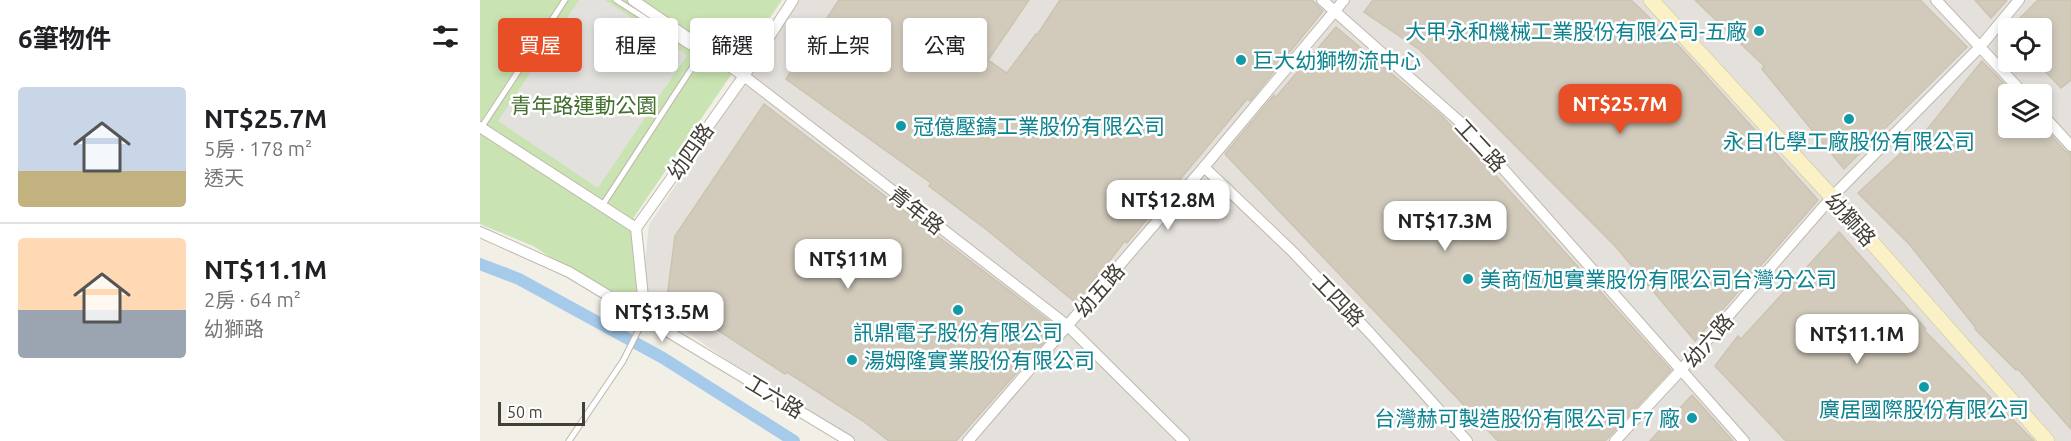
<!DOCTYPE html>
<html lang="zh-TW">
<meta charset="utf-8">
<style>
body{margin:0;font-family:Ubuntu,"Noto Sans TC",sans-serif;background:#f6f6f6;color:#202124;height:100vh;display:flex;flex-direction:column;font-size:22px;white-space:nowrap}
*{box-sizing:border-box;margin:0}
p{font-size:20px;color:#757577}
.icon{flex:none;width:33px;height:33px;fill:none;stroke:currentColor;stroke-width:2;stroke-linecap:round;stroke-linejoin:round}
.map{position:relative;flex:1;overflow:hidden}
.panel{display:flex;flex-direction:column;background:#fff;width:480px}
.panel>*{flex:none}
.banner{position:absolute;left:18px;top:18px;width:570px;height:54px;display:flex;gap:12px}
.fabs{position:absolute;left:1518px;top:18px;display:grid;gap:12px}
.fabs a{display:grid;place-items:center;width:54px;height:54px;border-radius:6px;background:#fff;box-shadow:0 3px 9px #0003;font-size:30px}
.scale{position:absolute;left:18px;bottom:15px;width:87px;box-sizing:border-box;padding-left:6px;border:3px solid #433f36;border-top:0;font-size:16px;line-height:21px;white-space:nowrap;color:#433f36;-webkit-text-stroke:4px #fff;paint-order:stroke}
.price{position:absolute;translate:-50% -51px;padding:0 14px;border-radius:12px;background:#fff;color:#222;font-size:20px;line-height:39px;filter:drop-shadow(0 2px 3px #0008)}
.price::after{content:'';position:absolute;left:50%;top:36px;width:18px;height:14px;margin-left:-9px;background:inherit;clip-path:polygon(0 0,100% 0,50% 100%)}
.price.current{background:#e84f26;color:#fff}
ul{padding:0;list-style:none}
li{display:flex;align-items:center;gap:18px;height:150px;padding:0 18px}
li+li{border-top:2px solid #e0e0e0}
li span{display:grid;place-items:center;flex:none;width:168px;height:120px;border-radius:6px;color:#555}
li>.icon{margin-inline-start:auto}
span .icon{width:72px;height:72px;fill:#fffc;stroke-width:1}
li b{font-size:26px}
h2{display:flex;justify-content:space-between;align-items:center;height:72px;padding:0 18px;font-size:26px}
.chip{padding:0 21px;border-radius:6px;background:#fff;box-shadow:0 3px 9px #0003;font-size:21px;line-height:54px}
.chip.current{background:#e84f26;color:#fff}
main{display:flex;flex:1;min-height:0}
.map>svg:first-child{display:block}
.industrial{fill:#e4e0db;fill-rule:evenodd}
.green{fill:#cae3b2}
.parking{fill:#e3e1de}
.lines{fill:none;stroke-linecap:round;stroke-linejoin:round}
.canal{stroke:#a6caea;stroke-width:12}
.building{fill:#d2cbbc;stroke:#ccc3b0;stroke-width:1.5}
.lane-casing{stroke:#bfb9ac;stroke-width:7}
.street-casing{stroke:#bfb9ac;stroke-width:12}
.secondary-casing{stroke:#cec398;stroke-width:16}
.lane{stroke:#fff;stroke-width:5}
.street{stroke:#fff;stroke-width:10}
.secondary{stroke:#faf1c7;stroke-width:15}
.culture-dot{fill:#0f9aa8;stroke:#fff;stroke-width:2}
.labels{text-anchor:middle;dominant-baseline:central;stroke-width:5;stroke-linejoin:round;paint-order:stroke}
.culture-label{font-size:21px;fill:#0d838f;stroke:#fff;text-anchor:start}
.park-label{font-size:21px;fill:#43702e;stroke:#fff}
.street-label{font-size:21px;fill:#433f36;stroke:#fff}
</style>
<main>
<section class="panel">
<h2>6筆物件<svg class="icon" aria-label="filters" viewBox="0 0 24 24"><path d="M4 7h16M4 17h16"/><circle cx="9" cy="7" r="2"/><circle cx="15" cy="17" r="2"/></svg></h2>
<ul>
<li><span style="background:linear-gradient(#c9d6e8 70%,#c2b280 0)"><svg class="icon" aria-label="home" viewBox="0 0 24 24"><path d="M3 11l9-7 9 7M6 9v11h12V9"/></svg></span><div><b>NT$25.7M</b><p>5房 · 178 m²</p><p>透天</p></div></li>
<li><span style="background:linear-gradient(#ffd9b3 60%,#9aa5b1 0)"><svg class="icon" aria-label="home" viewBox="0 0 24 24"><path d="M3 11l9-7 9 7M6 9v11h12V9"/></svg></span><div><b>NT$11.1M</b><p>2房 · 64 m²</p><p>幼獅路</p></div></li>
</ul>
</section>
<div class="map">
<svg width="1591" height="441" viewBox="0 0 1591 441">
<rect width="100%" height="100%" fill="#f1efe6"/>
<path class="industrial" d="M320,0H1591V441H360L161,299L169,225ZM1528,28H1562V62H1528ZM1528,94H1562V128H1528Z"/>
<polygon class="green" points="0,0 302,0 154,217 156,228 156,302 100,276 53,246 0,224"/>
<polygon class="parking" points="99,0 125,0 207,55 118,188 18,121"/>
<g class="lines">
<polyline class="canal" points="0,264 39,279 183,358 314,441"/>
</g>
<g class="building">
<polygon points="359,0 549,0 508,60 527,73 556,34 557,35 580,0 832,0 843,11 770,101 767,99 647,243 645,241 596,303 507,230 449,186 451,183 306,79"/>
<polygon points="893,0 1151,0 1199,46 1338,200 1215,341 1136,247 940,50 884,12"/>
<polygon points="1215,0 1440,0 1487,47 1364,169 1282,69 1284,66"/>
<polygon points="1495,0 1527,0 1511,18"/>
<polygon points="1558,0 1591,0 1591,80 1581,88 1556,62 1562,62 1562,28 1530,28"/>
<polygon points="856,27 962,116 1191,370 1125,441 1018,441 745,154 794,95 796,97"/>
<polygon points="1502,61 1534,94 1528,94 1528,128 1562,128 1562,125 1585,151 1591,153 1591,429 1538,369 1536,370 1495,329 1496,328 1430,245 1378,193 1449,127"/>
<polygon points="284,104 577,327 476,441 409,441 383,421 307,372 305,374 187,297 195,236"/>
<polygon points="1359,232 1446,329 1444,330 1554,441 1306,441 1235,366 1258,336 1261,339"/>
<polygon points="1212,395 1253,441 1170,441"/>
</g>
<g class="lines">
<defs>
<g id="lane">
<polyline points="1,128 85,0"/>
<polyline points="122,206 221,54 136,0"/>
<polyline points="89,441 143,361 165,317"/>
</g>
<g id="street">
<polyline points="153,0 264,76 588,326 704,441"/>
<polyline points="842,0 988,129 1264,441"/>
<polyline points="1456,0 1544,94"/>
<polyline points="1562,114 1591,146"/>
<polyline points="0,127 156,228"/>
<polyline points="724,167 813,252 890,333 987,441"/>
<polyline points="0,232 89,272 369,441"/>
<polyline points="165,317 156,228 264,76 313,0"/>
<polyline points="488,441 724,167 864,0"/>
<polyline points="1135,441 1201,370 1352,197 1500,47 1539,0"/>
</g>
<polyline id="secondary" points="1171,0 1352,197 1567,441"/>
</defs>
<use href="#lane" class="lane-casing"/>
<use href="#street" class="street-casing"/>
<use href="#secondary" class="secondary-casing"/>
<use href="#lane" class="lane"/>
<use href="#street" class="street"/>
<use href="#secondary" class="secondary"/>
</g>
<g class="culture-dot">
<circle cx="1279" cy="31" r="6"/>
<circle cx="761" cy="60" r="6"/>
<circle cx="1369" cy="119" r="6"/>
<circle cx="421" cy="126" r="6"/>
<circle cx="988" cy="279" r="6"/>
<circle cx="478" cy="310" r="6"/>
<circle cx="372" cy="360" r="6"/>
<circle cx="1444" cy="387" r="6"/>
<circle cx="1212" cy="418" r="6"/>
</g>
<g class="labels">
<g class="culture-label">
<text x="1267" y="31" text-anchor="end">大甲永和機械工業股份有限公司-五廠</text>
<text x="773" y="60">巨大幼獅物流中心</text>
<text x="433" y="126">冠億壓鑄工業股份有限公司</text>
<text x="1369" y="141" text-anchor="middle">永日化學工廠股份有限公司</text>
<text x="1000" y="279">美商恆旭實業股份有限公司台灣分公司</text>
<text x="478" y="332" text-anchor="middle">訊鼎電子股份有限公司</text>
<text x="384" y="360">湯姆隆實業股份有限公司</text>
<text x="1444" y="409" text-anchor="middle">廣居國際股份有限公司</text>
<text x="1200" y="418" text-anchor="end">台灣赫可製造股份有限公司 F7 廠</text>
</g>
<g class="park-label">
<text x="104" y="105">青年路運動公園</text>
</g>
<g class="street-label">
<text transform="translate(1001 145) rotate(47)">工二路</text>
<text transform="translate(210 151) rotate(-55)">幼四路</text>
<text transform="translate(437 210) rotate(38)">青年路</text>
<text transform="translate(1371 219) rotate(48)">幼獅路</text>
<text transform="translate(619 290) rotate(-49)">幼五路</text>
<text transform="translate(859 300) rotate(46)">工四路</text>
<text transform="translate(1228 340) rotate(-49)">幼六路</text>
<text transform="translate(295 396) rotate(31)">工六路</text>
</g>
</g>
</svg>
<div class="fabs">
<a><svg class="icon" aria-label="locate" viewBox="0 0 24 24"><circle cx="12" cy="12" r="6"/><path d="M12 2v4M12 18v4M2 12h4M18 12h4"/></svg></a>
<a><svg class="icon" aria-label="layers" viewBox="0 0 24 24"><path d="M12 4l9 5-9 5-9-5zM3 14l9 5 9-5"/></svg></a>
</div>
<div class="scale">50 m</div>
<b class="price current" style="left:1140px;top:135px">NT$25.7M</b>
<b class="price" style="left:688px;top:231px">NT$12.8M</b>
<b class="price" style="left:965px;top:252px">NT$17.3M</b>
<b class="price" style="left:368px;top:290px">NT$11M</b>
<b class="price" style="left:182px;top:343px">NT$13.5M</b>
<b class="price" style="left:1377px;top:365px">NT$11.1M</b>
<div class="banner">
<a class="chip current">買屋</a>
<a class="chip">租屋</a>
<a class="chip">篩選</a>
<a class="chip">新上架</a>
<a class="chip">公寓</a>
</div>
</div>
</main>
